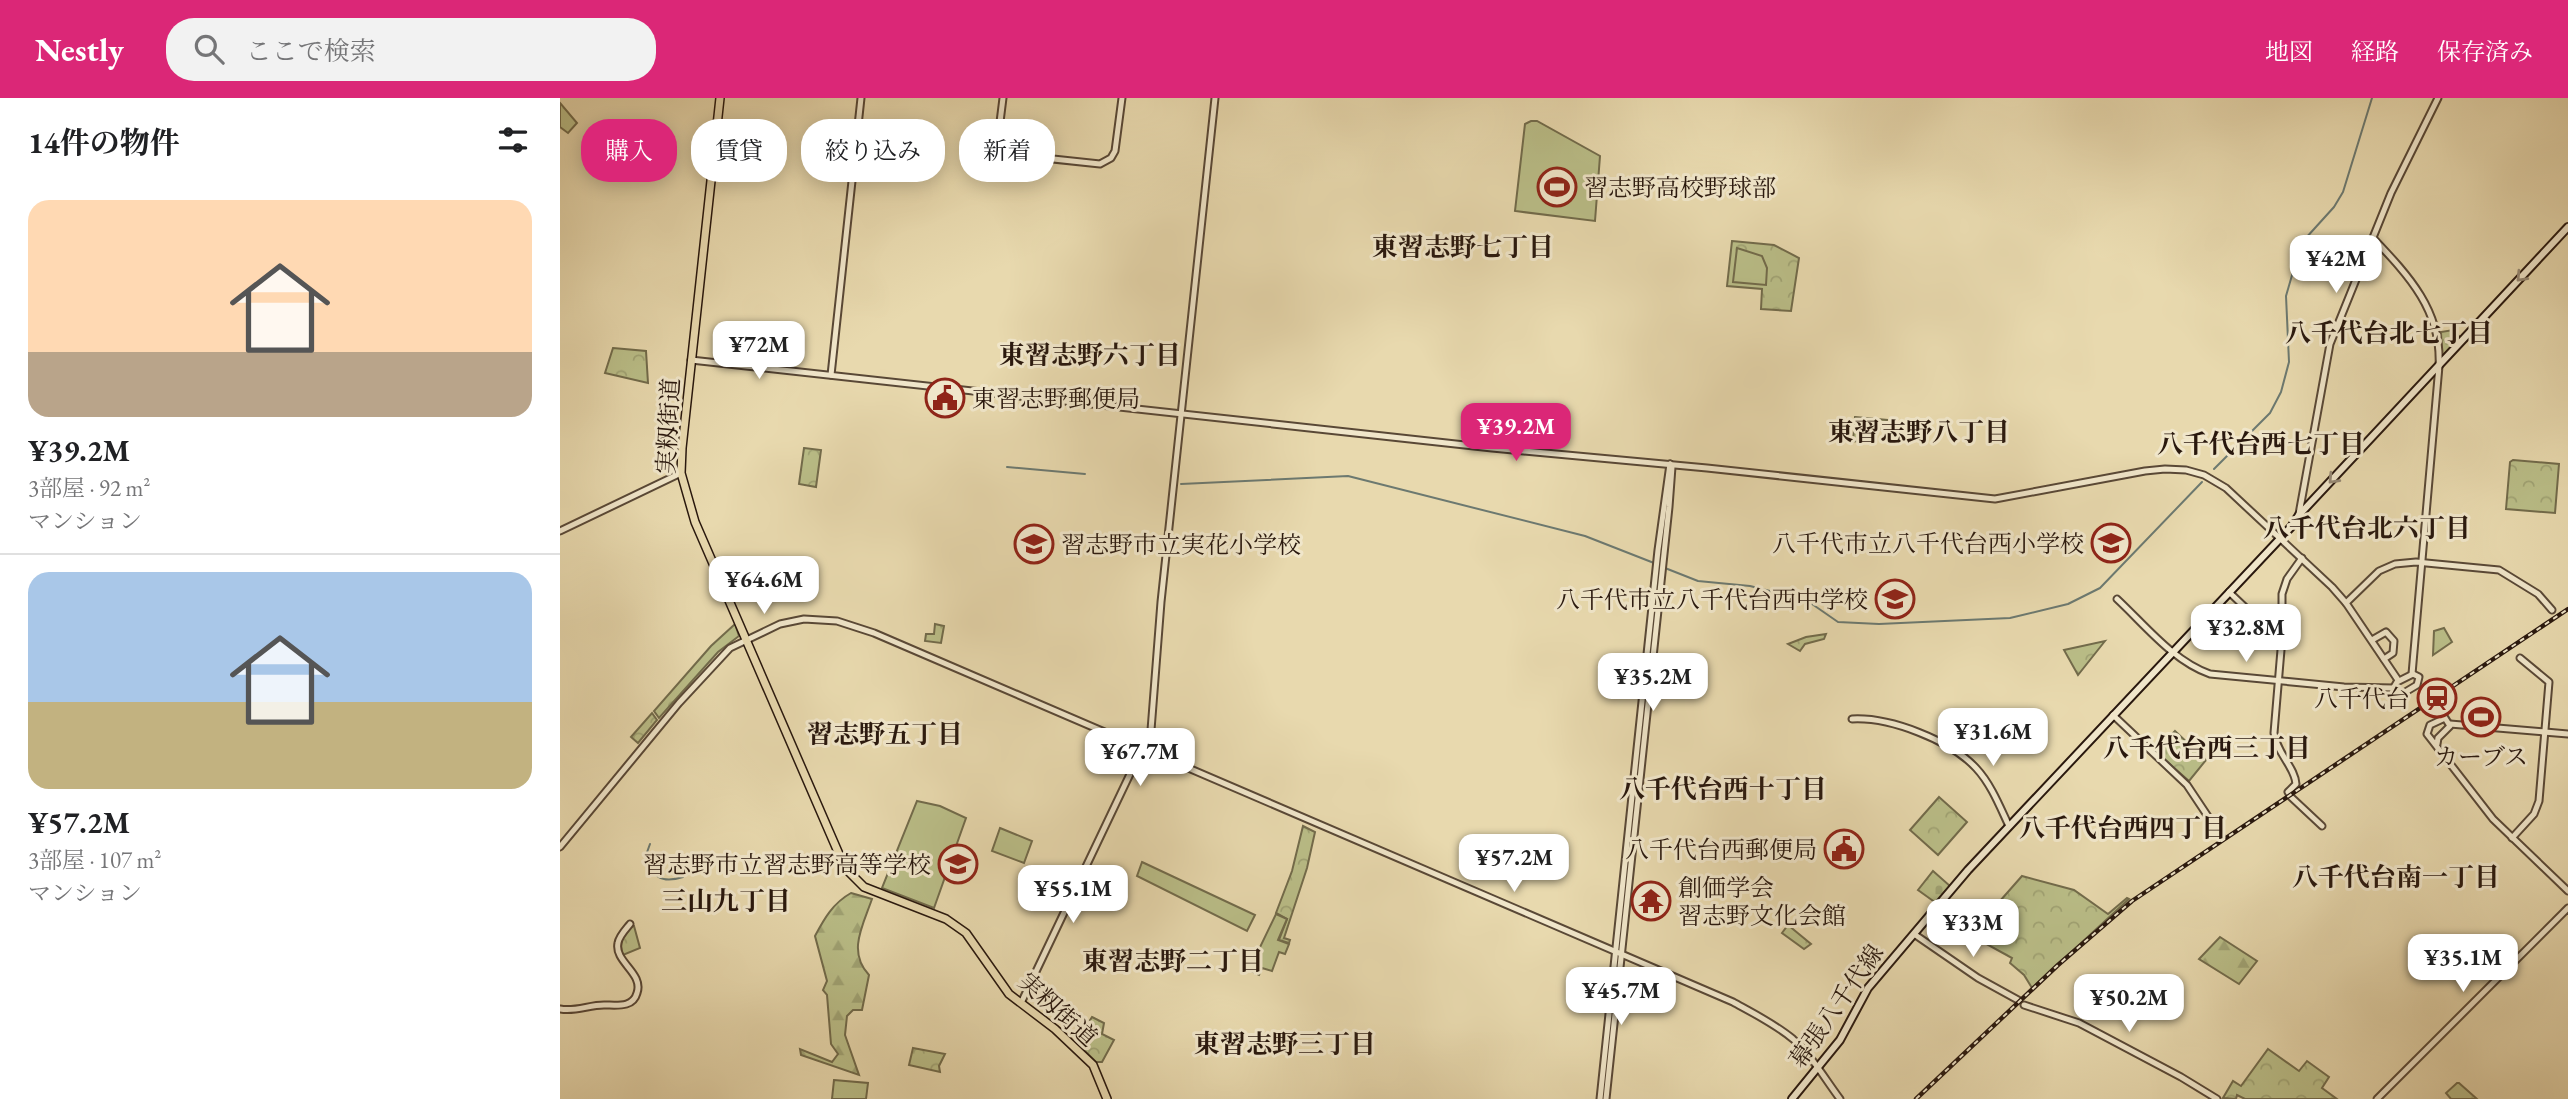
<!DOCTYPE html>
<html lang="ja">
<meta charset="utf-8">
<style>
body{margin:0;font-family:"EB Garamond","Noto Serif JP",serif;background:#f2f2f2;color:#202124;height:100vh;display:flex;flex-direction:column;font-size:26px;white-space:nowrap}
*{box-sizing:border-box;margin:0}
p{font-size:23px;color:#757577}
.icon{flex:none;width:38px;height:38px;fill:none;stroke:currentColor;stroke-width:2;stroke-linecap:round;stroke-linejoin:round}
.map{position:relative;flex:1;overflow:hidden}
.panel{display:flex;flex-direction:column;background:#fff;width:560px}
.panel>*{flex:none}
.banner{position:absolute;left:21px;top:21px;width:665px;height:63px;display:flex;gap:14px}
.price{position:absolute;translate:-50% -60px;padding:0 16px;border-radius:14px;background:#fff;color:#222;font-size:23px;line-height:46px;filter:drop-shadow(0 2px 4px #0008)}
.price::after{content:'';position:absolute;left:50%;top:42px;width:21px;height:16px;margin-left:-10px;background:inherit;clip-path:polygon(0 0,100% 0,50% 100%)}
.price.active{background:#db2777;color:#fff}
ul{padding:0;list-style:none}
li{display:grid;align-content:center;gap:14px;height:371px;padding:0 28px}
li+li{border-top:2px solid #e0e0e0}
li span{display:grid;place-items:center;height:217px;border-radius:21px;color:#555}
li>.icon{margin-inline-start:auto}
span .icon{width:126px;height:126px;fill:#fffc;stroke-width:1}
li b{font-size:30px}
h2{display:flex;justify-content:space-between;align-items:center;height:84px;padding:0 28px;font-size:30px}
.chip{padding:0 24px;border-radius:28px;background:#fff;box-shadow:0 4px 18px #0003;font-size:24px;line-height:63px}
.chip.active{background:#db2777;color:#fff}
header{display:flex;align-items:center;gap:42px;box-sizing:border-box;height:98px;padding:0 35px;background:#db2777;color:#fff}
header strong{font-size:33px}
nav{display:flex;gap:38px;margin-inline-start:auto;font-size:24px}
.search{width:490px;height:63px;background:#f2f2f2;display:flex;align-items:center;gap:18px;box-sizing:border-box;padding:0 24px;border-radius:28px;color:#757577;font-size:26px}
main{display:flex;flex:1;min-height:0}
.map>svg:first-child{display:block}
.forest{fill:url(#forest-firs);stroke:#726b4b;stroke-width:2}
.cemetery{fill:url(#cemetery-stones);stroke:#726b4b;stroke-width:2}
.park{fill:url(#park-crowns);stroke:#726b4b;stroke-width:2}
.garden{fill:#babe88;stroke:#726b4b;stroke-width:2}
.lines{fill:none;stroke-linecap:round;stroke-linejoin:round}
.stream{stroke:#6c7970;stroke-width:2}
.tertiary-casing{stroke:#594836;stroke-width:9}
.secondary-casing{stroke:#29180e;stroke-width:10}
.primary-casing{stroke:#29180e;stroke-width:10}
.tertiary{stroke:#f0e6ca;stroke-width:5}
.secondary{stroke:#f0e6ca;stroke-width:6}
.primary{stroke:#e8d9ae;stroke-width:7}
.rail-casing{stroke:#29180e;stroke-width:4.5}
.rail{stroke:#f0e6ca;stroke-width:2;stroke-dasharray:5;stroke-linecap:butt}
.oneway{stroke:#968975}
.labels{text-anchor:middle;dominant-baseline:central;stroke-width:6;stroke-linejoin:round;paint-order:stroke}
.poi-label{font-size:24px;fill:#29180e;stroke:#f0e6ca;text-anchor:end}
.street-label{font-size:24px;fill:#29180e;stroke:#f0e6ca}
.neighbourhood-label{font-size:26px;font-weight:bold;fill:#29180e;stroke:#f0e6ca}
</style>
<header>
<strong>Nestly</strong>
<div class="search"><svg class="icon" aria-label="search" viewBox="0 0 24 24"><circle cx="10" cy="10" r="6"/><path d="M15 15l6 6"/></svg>ここで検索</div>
<nav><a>地図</a><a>経路</a><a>保存済み</a></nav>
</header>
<main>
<section class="panel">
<h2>14件の物件<svg class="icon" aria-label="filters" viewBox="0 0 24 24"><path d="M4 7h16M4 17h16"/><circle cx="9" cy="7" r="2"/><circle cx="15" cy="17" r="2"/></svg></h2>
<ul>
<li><span style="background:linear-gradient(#ffd9b3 70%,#b9a48a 0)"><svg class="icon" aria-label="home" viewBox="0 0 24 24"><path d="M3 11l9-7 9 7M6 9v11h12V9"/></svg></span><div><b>¥39.2M</b><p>3部屋 · 92 m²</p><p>マンション</p></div></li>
<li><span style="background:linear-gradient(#a9c7e8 60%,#c2b280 0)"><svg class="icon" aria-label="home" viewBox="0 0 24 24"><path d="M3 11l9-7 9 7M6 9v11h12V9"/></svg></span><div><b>¥57.2M</b><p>3部屋 · 107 m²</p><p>マンション</p></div></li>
</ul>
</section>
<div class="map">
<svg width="2008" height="1001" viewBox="0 0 2008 1001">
<defs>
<pattern id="forest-firs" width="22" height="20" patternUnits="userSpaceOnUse" patternTransform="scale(1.75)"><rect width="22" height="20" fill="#babe88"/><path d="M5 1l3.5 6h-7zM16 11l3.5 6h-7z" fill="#a0a374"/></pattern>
<pattern id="cemetery-stones" width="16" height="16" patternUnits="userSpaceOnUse" patternTransform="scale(1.75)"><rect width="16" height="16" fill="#babe88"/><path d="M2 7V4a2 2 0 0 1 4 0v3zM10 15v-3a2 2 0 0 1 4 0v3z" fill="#a0a374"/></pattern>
<pattern id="park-crowns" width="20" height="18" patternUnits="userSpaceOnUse" patternTransform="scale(1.75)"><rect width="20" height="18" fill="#babe88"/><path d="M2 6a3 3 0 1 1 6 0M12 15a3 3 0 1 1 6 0" fill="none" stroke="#a0a374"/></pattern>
</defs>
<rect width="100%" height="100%" fill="#e8d9ae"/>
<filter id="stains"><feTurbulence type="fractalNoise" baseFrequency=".00286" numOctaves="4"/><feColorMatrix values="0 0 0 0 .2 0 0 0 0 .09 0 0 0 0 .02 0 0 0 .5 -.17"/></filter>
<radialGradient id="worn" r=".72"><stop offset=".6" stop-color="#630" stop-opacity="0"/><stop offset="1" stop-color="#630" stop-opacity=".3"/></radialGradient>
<g class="forest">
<path d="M291,795L312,801C303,827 287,854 309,877L302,912H293L287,918L285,937L299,977L241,957L240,951L272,964L278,956L271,946L267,897L263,892L267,883L255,838C264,821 273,805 291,795Z"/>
<polygon points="1660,839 1697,863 1679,886 1639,861"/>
</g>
<polygon class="cemetery" points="1373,773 1390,788 1376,805 1358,792"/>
<g class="park">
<polygon points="0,5 17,25 8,35 0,29"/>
<polygon points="1172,143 1214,147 1239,160 1231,213 1201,211 1202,191 1167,188"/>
<polygon points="1893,232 1901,240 1882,258 1881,234"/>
<polygon points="53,250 86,253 88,285 45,275"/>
<polygon points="1295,319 1327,322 1326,331 1316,331 1314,345 1293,343"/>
<polygon points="244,350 261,352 256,389 239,386"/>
<polygon points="1953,362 1999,366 1995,415 1946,411 1950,364"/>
<polygon points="175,526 179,538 158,554 99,620 94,613 151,548"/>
<polygon points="375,526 384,528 381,545 365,543 366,536 374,536"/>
<polygon points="1884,530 1892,544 1873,557 1874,533"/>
<polygon points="1266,536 1264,541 1245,546 1240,553 1228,546 1246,539"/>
<polygon points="1545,543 1518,577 1504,552"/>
<polygon points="92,615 97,622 78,645 71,639"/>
<polygon points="1615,633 1646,662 1629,683 1597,655 1598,651"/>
<polygon points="1379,699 1407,724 1378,757 1350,732"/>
<polygon points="743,728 755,734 747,770 724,840 730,842 729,845 719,842 727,821 716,815 732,773"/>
<polygon points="1462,778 1514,792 1548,816 1567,800 1569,801 1472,890 1464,877 1450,865 1452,860 1410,837"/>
<polygon points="1228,827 1251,846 1244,851 1222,835"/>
<path d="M71,828H74L80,850L63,857C58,844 63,838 71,828Z"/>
<polygon points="532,919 544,925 542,936 554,942 542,964 536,964 525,953 527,927"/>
<polygon points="353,950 385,956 379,968 380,974 349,967"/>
<polygon points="1708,951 1739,973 1747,963 1769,979 1762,990 1777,1001 1685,1001 1677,997 1676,1001 1663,1000 1673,983 1681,988"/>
<polygon points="1897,985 1899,985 1917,1001 1891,1001 1886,995"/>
</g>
<g class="garden">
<polygon points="971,23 977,23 1040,58 1035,123 955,113 965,26"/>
<polygon points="1177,150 1202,158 1207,170 1206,187 1173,184"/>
<polygon points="357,703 380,708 406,720 374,810 322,790"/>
<polygon points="440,730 472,743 464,765 432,753"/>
<polygon points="582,764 695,817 687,833 577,778"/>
<polygon points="716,816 727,821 718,842 729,846 725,856 719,854 712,873 702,870 699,877 689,872"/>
<polygon points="274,982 308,985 306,1001 272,1001"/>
</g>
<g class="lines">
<g class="stream">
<polyline points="447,369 525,376"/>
<polyline points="1654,371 1710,315 1721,294 1729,264 1726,198 1739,153 1745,141 1774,109 1783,94 1812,0"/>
<polyline points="621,386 788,378 1025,438 1094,465"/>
<polyline points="1105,470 1138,483 1190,488 1214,494 1252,506 1278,524 1319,526 1450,520 1508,506 1540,490 1642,384"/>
<path d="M90,746L86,757C92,779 101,786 123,779"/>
</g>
<defs>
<g id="tertiary">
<polyline points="443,0 438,40 445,53 455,57 540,66 551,60 555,53 562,0"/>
<path d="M1813,140C1849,178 1882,213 1879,268L1852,576"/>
<polyline points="131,262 932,350 1147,370 1435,401 1585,373 1605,371 1626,372 1644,377 1666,390 1772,489 1786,505 1838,582"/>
<polyline points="271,277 301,0"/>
<polyline points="1739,416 1770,246 1831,95 1878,0"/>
<polyline points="0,433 121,375"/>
<path d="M1742,460L1727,481L1722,496V540L1714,635C1717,656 1735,669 1736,686L1728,694L1731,699L1762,728"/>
<polyline points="1669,494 1690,514"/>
<path d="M1557,501C1585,527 1613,563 1650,576L1784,589L1834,590"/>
<polyline points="1786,505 1819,473 1835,466 1856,464 1939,472 1978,496 1992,512"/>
<polyline points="1812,542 1826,534 1834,543 1833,555 1824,561"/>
<polygon points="1853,576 1859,579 1857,587 1842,596 1836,594 1834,589 1837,584"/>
<polyline points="1553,617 1627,687 1661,738"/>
<path d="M1292,621C1330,619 1390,642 1416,670C1431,686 1440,709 1449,728"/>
<polyline points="1890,626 2008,636"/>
<polyline points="1877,646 1878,640 1890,628 1885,620 1870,627 1867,636 1933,721 2008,793"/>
<polyline points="1952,740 1974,716 1979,703 1989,584 1960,560"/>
<path d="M0,749L119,605L170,550L220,526L244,521L277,523L314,535L1173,904C1193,915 1215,926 1233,941C1252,958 1265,981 1280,1001"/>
<polyline points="1354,836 1418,880 1458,902"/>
<polyline points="461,905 591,632 601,504 655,0"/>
<polyline points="1464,907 1519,925 1621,979 1657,1001"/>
<path d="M0,911C15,914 29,907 44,907C57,907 73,910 77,895C84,875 54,864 58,845C59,838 66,831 70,826"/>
<polyline points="1040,1001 1098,452 1110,366"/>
<polyline points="1046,1001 1109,409 1112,369 1110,366"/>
<polyline points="1817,1001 2008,810"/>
</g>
<polyline id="secondary" points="1232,1001 1280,942 1308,890 1408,772 1731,429 1739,417 2008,129"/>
<polyline id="primary" points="160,0 122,350 121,375 135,424 285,770 304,789 386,821 406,835 449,896 495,931 533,967 547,1001"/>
</defs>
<use href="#tertiary" class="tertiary-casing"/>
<use href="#secondary" class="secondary-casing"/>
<use href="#primary" class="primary-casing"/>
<use href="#tertiary" class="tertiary"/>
<use href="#secondary" class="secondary"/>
<use href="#primary" class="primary"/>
<defs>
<polyline id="rail" points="1356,1001 1498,867 1572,803 2008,511"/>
</defs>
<use href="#rail" class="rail-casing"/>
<use href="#rail" class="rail"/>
</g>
<defs><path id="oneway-chevron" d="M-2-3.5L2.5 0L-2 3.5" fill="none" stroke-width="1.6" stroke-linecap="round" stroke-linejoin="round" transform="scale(1.75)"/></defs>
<g class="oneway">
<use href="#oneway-chevron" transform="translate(1961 179) rotate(133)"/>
<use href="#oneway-chevron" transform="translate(1773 381) rotate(133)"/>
</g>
<defs>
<symbol id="stadium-ring" viewBox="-11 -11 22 22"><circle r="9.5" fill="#f0e6ca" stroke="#8f2418" stroke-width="1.5"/><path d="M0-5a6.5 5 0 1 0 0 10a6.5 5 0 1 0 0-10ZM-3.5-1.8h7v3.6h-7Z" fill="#8f2418"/></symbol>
<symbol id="civic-ring" viewBox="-11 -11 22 22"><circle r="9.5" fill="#f0e6ca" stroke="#8f2418" stroke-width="1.5"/><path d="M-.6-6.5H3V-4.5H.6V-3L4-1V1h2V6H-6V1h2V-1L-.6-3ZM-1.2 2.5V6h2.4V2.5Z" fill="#8f2418"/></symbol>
<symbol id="school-ring" viewBox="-11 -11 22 22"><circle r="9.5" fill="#f0e6ca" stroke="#8f2418" stroke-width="1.5"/><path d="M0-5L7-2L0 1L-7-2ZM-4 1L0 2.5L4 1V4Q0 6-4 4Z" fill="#8f2418"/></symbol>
<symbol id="station-ring" viewBox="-11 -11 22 22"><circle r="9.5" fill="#f0e6ca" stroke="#8f2418" stroke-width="1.5"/><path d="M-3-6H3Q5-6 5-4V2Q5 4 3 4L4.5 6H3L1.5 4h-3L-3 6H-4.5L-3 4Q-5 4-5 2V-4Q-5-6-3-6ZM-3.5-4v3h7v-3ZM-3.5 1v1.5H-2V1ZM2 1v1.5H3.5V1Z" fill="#8f2418"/></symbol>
<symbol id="temple-ring" viewBox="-11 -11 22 22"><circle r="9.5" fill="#f0e6ca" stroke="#8f2418" stroke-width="1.5"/><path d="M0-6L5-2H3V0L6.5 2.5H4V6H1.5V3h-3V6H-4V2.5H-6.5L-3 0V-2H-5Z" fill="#8f2418"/></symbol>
</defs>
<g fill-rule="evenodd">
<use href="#stadium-ring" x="975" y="67" width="44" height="44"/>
<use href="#civic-ring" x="363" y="278" width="44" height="44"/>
<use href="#school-ring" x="1529" y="423" width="44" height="44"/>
<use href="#school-ring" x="452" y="424" width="44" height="44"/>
<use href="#school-ring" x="1313" y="479" width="44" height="44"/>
<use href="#station-ring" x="1855" y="578" width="44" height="44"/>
<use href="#stadium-ring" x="1899" y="597" width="44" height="44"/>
<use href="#civic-ring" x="1262" y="729" width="44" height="44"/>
<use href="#school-ring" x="376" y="744" width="44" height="44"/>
<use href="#temple-ring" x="1069" y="781" width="44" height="44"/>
</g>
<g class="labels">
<g class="poi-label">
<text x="1024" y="89" text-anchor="start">習志野高校野球部</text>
<text x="412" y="300" text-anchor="start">東習志野郵便局</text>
<text x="1524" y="445">八千代市立八千代台西小学校</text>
<text x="501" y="446" text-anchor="start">習志野市立実花小学校</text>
<text x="1308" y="501">八千代市立八千代台西中学校</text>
<text x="1850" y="600">八千代台</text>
<text x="1921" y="658" text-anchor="middle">カーブス</text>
<text x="1257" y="751">八千代台西郵便局</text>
<text x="371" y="766">習志野市立習志野高等学校</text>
<text x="1118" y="789" text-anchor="start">創価学会<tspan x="1118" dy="28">習志野文化会館</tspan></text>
</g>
<g class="street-label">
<text transform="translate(108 328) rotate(-87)">実籾街道</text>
<text transform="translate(1276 908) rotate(-55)">幕張八千代線</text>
<text transform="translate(498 911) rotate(42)">実籾街道</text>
</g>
<g class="neighbourhood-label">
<text x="903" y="149">東習志野七丁目</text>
<text x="1829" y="235">八千代台北七丁目</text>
<text x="530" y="257">東習志野六丁目</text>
<text x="1359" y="334">東習志野八丁目</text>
<text x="1701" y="346">八千代台西七丁目</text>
<text x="1807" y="430">八千代台北六丁目</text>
<text x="325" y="636">習志野五丁目</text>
<text x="1647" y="650">八千代台西三丁目</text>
<text x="1163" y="691">八千代台西十丁目</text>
<text x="1563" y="730">八千代台西四丁目</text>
<text x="1836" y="779">八千代台南一丁目</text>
<text x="166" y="803">三山九丁目</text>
<text x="613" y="863">東習志野二丁目</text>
<text x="725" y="946">東習志野三丁目</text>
</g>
</g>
<rect width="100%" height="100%" filter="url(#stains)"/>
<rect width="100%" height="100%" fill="url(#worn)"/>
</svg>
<b class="price" style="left:1776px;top:197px">¥42M</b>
<b class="price" style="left:199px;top:283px">¥72M</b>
<b class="price active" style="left:956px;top:365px">¥39.2M</b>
<b class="price" style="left:204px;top:518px">¥64.6M</b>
<b class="price" style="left:1686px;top:566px">¥32.8M</b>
<b class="price" style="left:1093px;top:615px">¥35.2M</b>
<b class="price" style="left:1433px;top:670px">¥31.6M</b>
<b class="price" style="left:580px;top:690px">¥67.7M</b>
<b class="price" style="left:954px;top:796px">¥57.2M</b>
<b class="price" style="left:513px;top:827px">¥55.1M</b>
<b class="price" style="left:1413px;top:861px">¥33M</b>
<b class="price" style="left:1903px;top:896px">¥35.1M</b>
<b class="price" style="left:1061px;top:929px">¥45.7M</b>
<b class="price" style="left:1569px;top:936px">¥50.2M</b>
<div class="banner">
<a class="chip active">購入</a>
<a class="chip">賃貸</a>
<a class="chip">絞り込み</a>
<a class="chip">新着</a>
</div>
</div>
</main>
